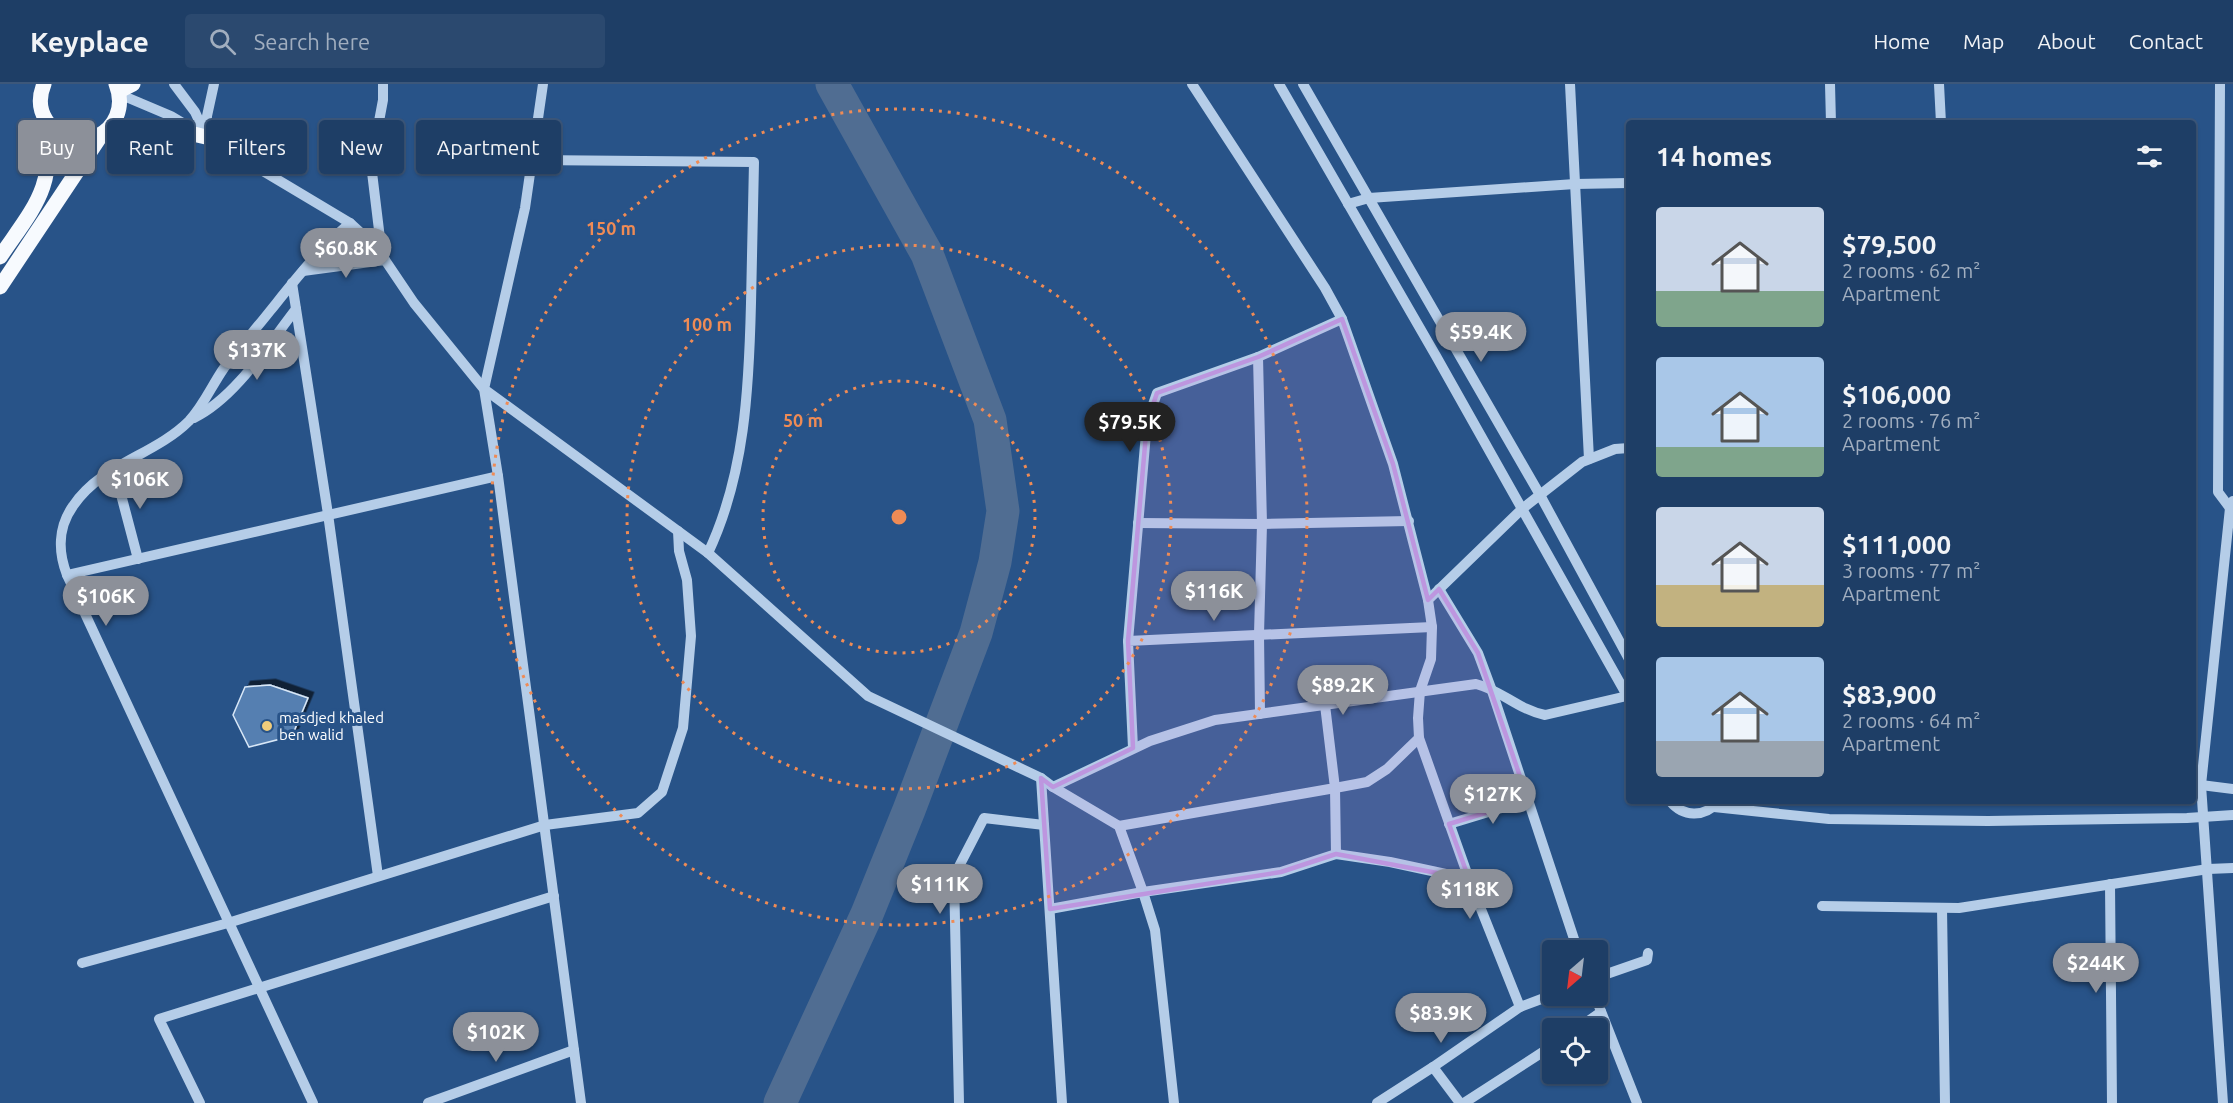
<!DOCTYPE html>
<meta charset="utf-8">
<style>
body{margin:0;font-family:Ubuntu,sans-serif;background:#2b496f;color:#f1f3f6;height:100vh;display:flex;flex-direction:column;font-size:22px;white-space:nowrap}
*{box-sizing:border-box;margin:0}
p{font-size:20px;color:#a1aebf}
.icon{flex:none;width:33px;height:33px;fill:none;stroke:currentColor;stroke-width:2;stroke-linecap:round;stroke-linejoin:round}
.map{position:relative;flex:1;overflow:hidden}
.side{position:absolute;left:1626px;top:36px;width:570px;height:684px;display:flex;flex-direction:column;background:#1e3e66;border-radius:6px;box-shadow:0 2px 4px #0004,0 0 0 2px #3c577a}
.side>*{flex:none}
.top-card{position:absolute;left:18px;top:36px;width:570px;height:54px;display:flex;gap:12px}
.needle{width:39px;rotate:208deg}
.tools{position:absolute;left:1542px;top:856px;display:grid;gap:12px}
.tools a{display:grid;place-items:center;width:66px;height:66px;border-radius:6px;background:#1e3e66;box-shadow:0 2px 4px #0004,0 0 0 2px #3c577a;font-size:30px}
.price{position:absolute;translate:-50% -51px;padding:0 14px;border-radius:21px;background:#8c9099;color:#fff;font-size:20px;line-height:39px;filter:drop-shadow(0 2px 3px #0008)}
.price::after{content:'';position:absolute;left:50%;top:36px;width:18px;height:14px;margin-left:-9px;background:inherit;clip-path:polygon(0 0,100% 0,50% 100%)}
.price.selected{background:#222;color:#fff}
ul{padding:0;list-style:none}
li{display:flex;align-items:center;gap:18px;height:150px;padding:0 30px}
li span{display:grid;place-items:center;flex:none;width:168px;height:120px;border-radius:6px;color:#555}
li>.icon{margin-inline-start:auto}
span .icon{width:72px;height:72px;fill:#fffc;stroke-width:1}
li b{font-size:26px}
h2{display:flex;justify-content:space-between;align-items:center;height:72px;padding:0 30px;font-size:26px}
.pill{padding:0 21px;border-radius:6px;background:#1e3e66;box-shadow:0 2px 4px #0004,0 0 0 2px #3c577a;font-size:21px;line-height:54px}
.pill.selected{background:#8c9099;color:#fff}
header{display:flex;align-items:center;gap:36px;box-sizing:border-box;height:84px;padding:0 30px;background:#1e3e66;border-bottom:2px solid #3c577a}
header strong{font-size:28px}
nav{display:flex;gap:33px;margin-inline-start:auto;font-size:21px}
.search{width:420px;height:54px;background:#2b496f;display:flex;align-items:center;gap:15px;box-sizing:border-box;padding:0 21px;border-radius:6px;color:#a1aebf;font-size:22px}
.map>svg:first-child{display:block}
.lines{fill:none;stroke-linecap:round;stroke-linejoin:round}
.river{stroke:#506d92;stroke-width:33}
.building{fill:#557fb1;stroke:#d8e7f7;stroke-width:1.5;filter:url(#shadow)}
.minor{stroke:#b5cde8;stroke-width:10}
.major{stroke:#f7fafe;stroke-width:15}
.marked{fill:#bd96df;fill-opacity:0.2;stroke:#bd96df;stroke-width:4.5;stroke-linejoin:round}
.ring{fill:none;stroke:#ef8b55;stroke-width:3;stroke-dasharray:3 6}
.poi-dot{fill:#f0cc7b;stroke:#285388;stroke-width:2}
.labels{text-anchor:middle;dominant-baseline:central;stroke-width:6;stroke-linejoin:round;paint-order:stroke}
.poi-label{font-size:15px;fill:#fff;stroke:#285388;text-anchor:start}
.centre{fill:#ef8b55;stroke:#285388;stroke-width:3}
.ring-label{font-size:18px;text-anchor:middle;font-weight:bold;fill:#ef8b55;stroke:#285388;stroke-width:6;stroke-linejoin:round;paint-order:stroke}
</style>
<header>
<strong>Keyplace</strong>
<div class="search"><svg class="icon" aria-label="search" viewBox="0 0 24 24"><circle cx="10" cy="10" r="6"/><path d="M15 15l6 6"/></svg>Search here</div>
<nav><a>Home</a><a>Map</a><a>About</a><a>Contact</a></nav>
</header>
<div class="map">
<svg width="2233" height="1019" viewBox="0 0 2233 1019">
<defs>
<filter id="shadow"><feDropShadow dx="5.5" dy="-5.5" stdDeviation="0" flood-color="#0009"/></filter>
</defs>
<rect width="100%" height="100%" fill="#285388"/>
<g class="lines">
<polyline class="river" points="780,1019 867,830 909,726 976,549 995,478 1003,427 990,336 927,170 832,0"/>
</g>
<polygon class="building" points="270,601 308,614 292,652 249,663 233,631 245,603"/>
<g class="lines">
<g class="minor">
<polyline points="174,0 195,28 206,52"/>
<polyline points="543,0 525,124 484,305 708,469 868,612 1041,694 1053,703 1119,742 1143,808 1155,846 1174,1019"/>
<polyline points="1192,0 1325,204 1342,235 1393,380 1428,516"/>
<polyline points="1279,0 1436,272 1629,615"/>
<polyline points="1303,0 1540,411 1629,575"/>
<polyline points="1570,0 1589,375"/>
<polyline points="1830,0 1831,39"/>
<polyline points="1939,0 1941,39"/>
<polyline points="2220,0 2218,408 2230,424 2233,417"/>
<polyline points="119,10 171,32 350,139 362,150 385,176 414,219 484,305 498,392 581,1019"/>
<polyline points="206,49 207,32 214,0"/>
<path d="M532,76L754,78C753,125 752,172 751,219C749,304 745,391 708,469"/>
<polyline points="1348,120 1369,114 1575,100 1629,99"/>
<polyline points="382,171 371,80 383,16 383,0"/>
<polyline points="303,187 385,176"/>
<polyline points="292,199 328,430 378,792"/>
<path d="M194,334C235,314 268,261 296,225"/>
<polyline points="114,384 138,475"/>
<polyline points="1138,439 1262,440 1409,437"/>
<polyline points="67,491 498,392"/>
<polyline points="1439,505 1478,569 1491,604 1578,867"/>
<polyline points="1128,557 1147,338 1157,309 1258,273"/>
<polyline points="1260,630 1259,550 1262,440 1258,273 1342,235"/>
<polyline points="1419,654 1469,795"/>
<polyline points="1133,664 1128,557 1432,543"/>
<polyline points="1041,694 1062,1019"/>
<polyline points="2193,700 2233,705"/>
<path d="M1053,703L1150,657L1215,636L1476,600C1501,606 1519,626 1545,631L1627,612"/>
<path d="M1670,717C1683,733 1704,734 1718,718"/>
<polyline points="1714,723 1829,735 1988,737 2187,734 2233,731"/>
<polyline points="1449,740 1528,716"/>
<polyline points="1119,742 1335,704 1325,621"/>
<polyline points="1336,770 1390,778 1469,795 1520,923 1552,911"/>
<polyline points="2110,800 2112,1019"/>
<polyline points="1822,822 1959,824 2208,785 2233,784"/>
<polyline points="1942,824 1945,1019"/>
<polyline points="1050,825 1143,808 1281,788 1336,770 1335,704 1367,698 1387,685 1419,654 1418,634 1420,607 1431,575 1432,543 1428,516 1522,425 1582,378 1615,365 1629,364"/>
<polyline points="82,879 228,839 545,741 638,729 662,708 683,644 691,552 687,496 679,467 678,447"/>
<polyline points="1598,893 1647,876 1648,869"/>
<polyline points="1595,912 1637,1019"/>
<polyline points="1577,945 1601,928"/>
<polyline points="1433,983 1460,1019"/>
<polyline points="200,1019 159,935 554,812"/>
<path d="M313,1019L67,491C58,468 58,443 73,422C101,380 155,371 189,337C204,321 212,301 224,284C239,264 255,246 270,227C295,196 319,165 350,139"/>
<polyline points="428,1019 574,966"/>
<polyline points="959,1019 954,792 984,734 1044,741"/>
<polyline points="1377,1019 1433,983 1520,923"/>
<polyline points="1464,1019 1552,962"/>
<polyline points="2223,1019 2201,701 2230,424 2233,424"/>
</g>
<g class="major">
<path d="M44,0C39,12 39,25 46,36C71,79 135,48 116,0"/>
<polyline points="119,7 133,0"/>
<path d="M109,45C143,41 173,44 206,53"/>
<path d="M0,173C34,123 58,101 44,36"/>
<polyline points="0,203 102,50"/>
</g>
</g>
<path class="marked" d="M1342,235L1393,380L1428,516L1439,505L1478,569L1528,716L1449,740L1469,795L1336,770L1281,788L1050,825L1041,694L1053,703L1133,664L1128,557L1147,338L1157,309L1258,273Z"/>
<g class="ring">
<circle cx="899" cy="433" r="136"/>
<circle cx="899" cy="433" r="272"/>
<circle cx="899" cy="433" r="408"/>
</g>
<circle class="poi-dot" cx="267" cy="642" r="6"/>
<g class="labels">
<g class="poi-label">
<text x="279" y="633">masdjed khaled<tspan x="279" dy="17">ben walid</tspan></text>
</g>
</g>
<circle cx="899" cy="433" r="9" class="centre"/>
<g class="ring-label">
<text x="611" y="151">150 m</text>
<text x="707" y="247">100 m</text>
<text x="803" y="343">50 m</text>
</g>
</svg>
<div class="tools">
<a><svg class="needle" viewBox="-14 -14 28 28"><path d="M0-13l5 13h-10z" fill="#e53935"/><path d="M0 13l5-13h-10z" fill="#a1aebf"/></svg></a>
<a><svg class="icon" aria-label="locate" viewBox="0 0 24 24"><circle cx="12" cy="12" r="6"/><path d="M12 2v4M12 18v4M2 12h4M18 12h4"/></svg></a>
</div>
<b class="price" style="left:346px;top:195px">$60.8K</b>
<b class="price" style="left:1481px;top:279px">$59.4K</b>
<b class="price" style="left:257px;top:297px">$137K</b>
<b class="price selected" style="left:1130px;top:369px">$79.5K</b>
<b class="price" style="left:140px;top:426px">$106K</b>
<b class="price" style="left:1214px;top:538px">$116K</b>
<b class="price" style="left:106px;top:543px">$106K</b>
<b class="price" style="left:1343px;top:632px">$89.2K</b>
<b class="price" style="left:1493px;top:741px">$127K</b>
<b class="price" style="left:940px;top:831px">$111K</b>
<b class="price" style="left:1470px;top:836px">$118K</b>
<b class="price" style="left:2096px;top:910px">$244K</b>
<b class="price" style="left:1441px;top:960px">$83.9K</b>
<b class="price" style="left:496px;top:979px">$102K</b>
<div class="top-card">
<a class="pill selected">Buy</a>
<a class="pill">Rent</a>
<a class="pill">Filters</a>
<a class="pill">New</a>
<a class="pill">Apartment</a>
</div>
<section class="side">
<h2>14 homes<svg class="icon" aria-label="filters" viewBox="0 0 24 24"><path d="M4 7h16M4 17h16"/><circle cx="9" cy="7" r="2"/><circle cx="15" cy="17" r="2"/></svg></h2>
<ul>
<li><span style="background:linear-gradient(#c9d6e8 70%,#7fa58c 0)"><svg class="icon" aria-label="home" viewBox="0 0 24 24"><path d="M3 11l9-7 9 7M6 9v11h12V9"/></svg></span><div><b>$79,500</b><p>2 rooms · 62 m²</p><p>Apartment</p></div></li>
<li><span style="background:linear-gradient(#a9c7e8 75%,#7fa58c 0)"><svg class="icon" aria-label="home" viewBox="0 0 24 24"><path d="M3 11l9-7 9 7M6 9v11h12V9"/></svg></span><div><b>$106,000</b><p>2 rooms · 76 m²</p><p>Apartment</p></div></li>
<li><span style="background:linear-gradient(#c9d6e8 65%,#c2b280 0)"><svg class="icon" aria-label="home" viewBox="0 0 24 24"><path d="M3 11l9-7 9 7M6 9v11h12V9"/></svg></span><div><b>$111,000</b><p>3 rooms · 77 m²</p><p>Apartment</p></div></li>
<li><span style="background:linear-gradient(#a9c7e8 70%,#9aa5b1 0)"><svg class="icon" aria-label="home" viewBox="0 0 24 24"><path d="M3 11l9-7 9 7M6 9v11h12V9"/></svg></span><div><b>$83,900</b><p>2 rooms · 64 m²</p><p>Apartment</p></div></li>
</ul>
</section>
</div>
